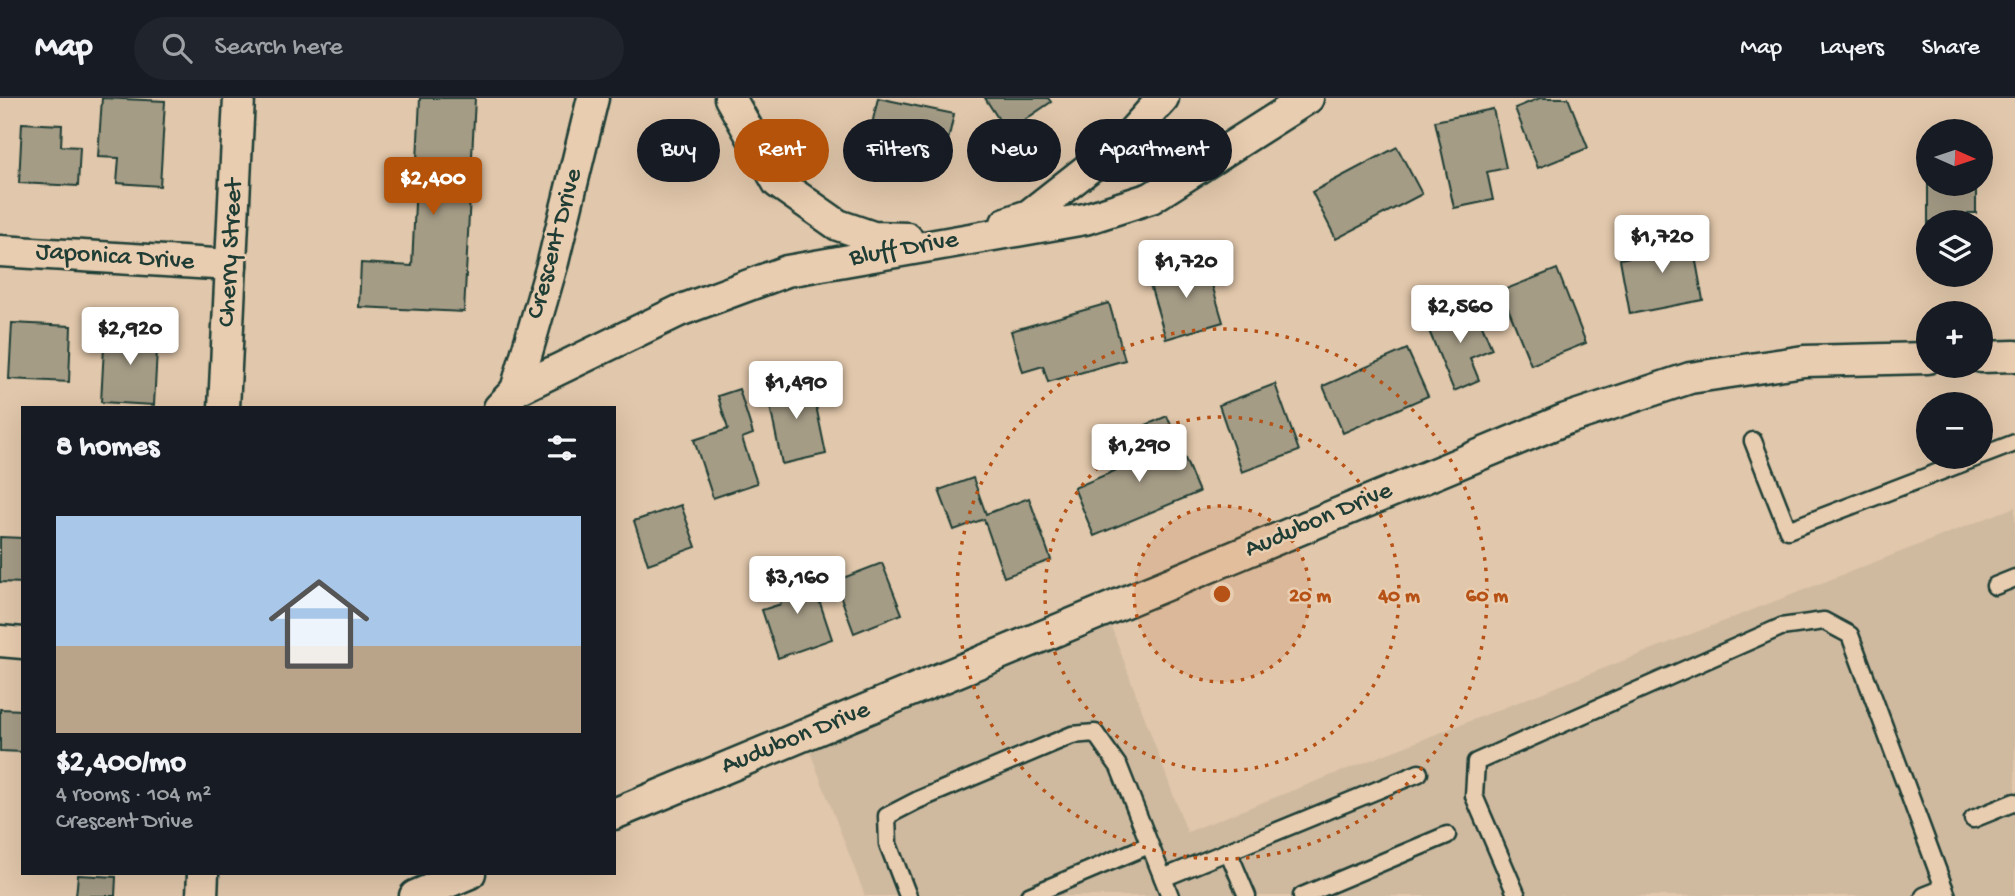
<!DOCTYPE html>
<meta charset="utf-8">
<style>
body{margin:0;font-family:"Gochi Hand",sans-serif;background:#20242c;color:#f1f3f6;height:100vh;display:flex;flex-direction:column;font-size:26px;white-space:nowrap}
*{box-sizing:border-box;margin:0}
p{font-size:23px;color:#9ea1a6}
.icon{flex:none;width:38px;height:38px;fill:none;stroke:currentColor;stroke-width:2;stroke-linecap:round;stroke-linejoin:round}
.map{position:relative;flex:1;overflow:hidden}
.details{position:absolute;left:21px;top:308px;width:595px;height:469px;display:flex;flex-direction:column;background:#171b24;border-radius:0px;box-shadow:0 7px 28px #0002}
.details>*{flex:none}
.hud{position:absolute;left:637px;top:21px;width:665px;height:63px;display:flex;gap:14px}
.needle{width:46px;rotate:93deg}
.buttons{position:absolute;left:1916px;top:21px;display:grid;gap:14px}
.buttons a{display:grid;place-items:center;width:77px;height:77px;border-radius:50%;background:#171b24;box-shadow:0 7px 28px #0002;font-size:35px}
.price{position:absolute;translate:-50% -60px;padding:0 16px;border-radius:7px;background:#fff;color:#222;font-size:23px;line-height:46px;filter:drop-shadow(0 2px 4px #0008)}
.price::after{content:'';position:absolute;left:50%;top:42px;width:21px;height:16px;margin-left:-10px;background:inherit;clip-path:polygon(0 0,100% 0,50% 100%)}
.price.current{background:#b45309;color:#fff}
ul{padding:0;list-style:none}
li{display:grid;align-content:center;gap:14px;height:371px;padding:0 35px}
li span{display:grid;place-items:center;height:217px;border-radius:0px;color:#555}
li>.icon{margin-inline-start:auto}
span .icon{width:126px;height:126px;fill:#fffc;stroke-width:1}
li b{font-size:30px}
h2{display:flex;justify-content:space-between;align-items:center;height:84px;padding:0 35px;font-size:30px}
.pill{padding:0 24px;border-radius:32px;background:#171b24;box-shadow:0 7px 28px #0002;font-size:24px;line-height:63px}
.pill.current{background:#b45309;color:#fff}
header{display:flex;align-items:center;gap:42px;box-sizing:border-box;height:98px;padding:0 35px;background:#171b24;border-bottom:2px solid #363941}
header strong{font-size:33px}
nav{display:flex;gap:38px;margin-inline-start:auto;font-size:24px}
.search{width:490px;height:63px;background:#20242c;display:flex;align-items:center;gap:18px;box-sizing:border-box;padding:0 24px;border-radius:38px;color:#9ea1a6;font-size:26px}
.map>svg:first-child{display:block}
.built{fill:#cfbaa0}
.building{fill:#a59c86;stroke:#1f3d34;stroke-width:2}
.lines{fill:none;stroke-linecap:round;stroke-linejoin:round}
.service-casing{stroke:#1f3d34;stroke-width:21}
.minor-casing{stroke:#1f3d34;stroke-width:35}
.service{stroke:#e9cdb0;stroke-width:16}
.minor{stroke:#e9cdb0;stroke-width:30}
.ring{fill:none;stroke:#b65216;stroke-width:3.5;stroke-dasharray:3.5 7}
.labels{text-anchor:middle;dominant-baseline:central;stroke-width:5;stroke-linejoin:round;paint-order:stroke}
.street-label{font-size:26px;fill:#1f3d34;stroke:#e9cdb0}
.centre{fill:#b65216;stroke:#e9cdb0;stroke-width:3.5}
.ring-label{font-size:21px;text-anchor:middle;font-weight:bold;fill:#b65216;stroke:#e9cdb0;stroke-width:5;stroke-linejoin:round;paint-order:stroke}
</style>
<header>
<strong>Map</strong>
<div class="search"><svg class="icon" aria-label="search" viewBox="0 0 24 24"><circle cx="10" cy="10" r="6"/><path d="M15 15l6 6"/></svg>Search here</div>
<nav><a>Map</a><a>Layers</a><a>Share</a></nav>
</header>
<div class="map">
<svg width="2015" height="798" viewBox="0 0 2015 798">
<rect width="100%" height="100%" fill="#e1c7ab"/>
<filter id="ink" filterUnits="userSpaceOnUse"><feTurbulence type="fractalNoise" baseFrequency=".0143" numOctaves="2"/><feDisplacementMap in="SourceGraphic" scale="14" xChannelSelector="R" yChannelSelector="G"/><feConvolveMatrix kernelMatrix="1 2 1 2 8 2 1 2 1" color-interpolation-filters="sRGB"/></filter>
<g filter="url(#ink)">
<polygon class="built" points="2015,409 2015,798 865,798 804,638 1105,512 1187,734"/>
<g class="building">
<polygon points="102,0 165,3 160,88 117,85 119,60 98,59"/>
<polygon points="420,0 475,0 464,214 359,209 361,165 412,168"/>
<polygon points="878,0 954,16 941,74 865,57"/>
<polygon points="985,0 1048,0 1051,4 1007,34"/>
<polygon points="1540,0 1568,0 1588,50 1538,70 1515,10"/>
<polygon points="1493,11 1506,70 1487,74 1493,102 1454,110 1435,23"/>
<polygon points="22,25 62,27 61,48 80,49 78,88 19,85"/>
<polygon points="1928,45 1928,86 1976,86 1976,115 1968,115 1968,124 1928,124 1928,143"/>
<polygon points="1397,49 1422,96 1336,141 1312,94"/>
<polygon points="1691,136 1703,202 1630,216 1620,161 1635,158 1633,148"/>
<polygon points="1205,163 1223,224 1166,241 1148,180"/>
<polygon points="1557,171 1586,245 1531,267 1501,193"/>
<polygon points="1109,205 1125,262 1048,284 1043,268 1023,274 1011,233"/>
<polygon points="1474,208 1492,251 1470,260 1479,282 1454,293 1427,228"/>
<polygon points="12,225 71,228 69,284 9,281"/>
<polygon points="105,231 158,234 154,307 101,304"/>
<polygon points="1407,251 1428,298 1343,335 1323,288"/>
<polygon points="810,279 826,356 782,366 766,289"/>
<polygon points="1275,286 1299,353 1242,374 1219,307"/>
<polygon points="739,291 753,336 742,340 757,385 713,400 694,342 728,331 718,298"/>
<polygon points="1167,318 1199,394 1094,438 1074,390 1157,355 1146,327"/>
<polygon points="973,380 986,416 1029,400 1051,462 1004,479 984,421 954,432 939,392"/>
<polygon points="681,407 696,449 648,466 634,423"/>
<polygon points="0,439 23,440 23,485 0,484"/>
<polygon points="882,465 902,516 854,535 835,483"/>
<polygon points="809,472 832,541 778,560 762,512 781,506 774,484"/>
<polygon points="0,611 23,612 23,654 0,653"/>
<polygon points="78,777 116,779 115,798 76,798"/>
</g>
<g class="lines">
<defs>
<g id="service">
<polyline points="1753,343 1788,432 1978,359"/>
<polyline points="1981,358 2015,345"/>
<polyline points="1995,488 2015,480"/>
<polyline points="1973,721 2015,704"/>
<polyline points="1228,753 1247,798"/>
<polyline points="1163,780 1419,675"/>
<polyline points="908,798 888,746 887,718 918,702 1072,637 1095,635 1119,669 1170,798"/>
<polyline points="1029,798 1149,747"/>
<polyline points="1302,798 1447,737"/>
<polyline points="1517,798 1474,698 1476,664 1781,529 1824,523 1850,537 1947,798"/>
<polyline points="1924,798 1944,790"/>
</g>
<g id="minor">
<polyline points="730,0 778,85 838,127 873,139 907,140"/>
<polyline points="1006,125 1029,117 1127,40 1163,0"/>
<polyline points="0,153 231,167"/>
<polyline points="1981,259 2015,258"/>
<polyline points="516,292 553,164 593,0"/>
<polyline points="224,310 239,0"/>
<polyline points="499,310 516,292 679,213 787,173 1085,121 1151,100 1308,0"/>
<polyline points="0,543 23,545"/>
<polyline points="614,716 1566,321 1690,280 1804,263 1928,260"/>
<polyline points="202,798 203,775"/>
<polyline points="415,798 470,775"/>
</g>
</defs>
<use href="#service" class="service-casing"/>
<use href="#minor" class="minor-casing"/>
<use href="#service" class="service"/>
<use href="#minor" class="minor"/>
</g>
</g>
<circle cx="1222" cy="496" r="88" fill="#b65216" fill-opacity=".12"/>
<g class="ring">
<circle cx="1222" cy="496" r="88"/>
<circle cx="1222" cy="496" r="177"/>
<circle cx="1222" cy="496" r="265"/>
</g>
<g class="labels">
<g class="street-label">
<text transform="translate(556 146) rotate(-75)">Crescent Drive</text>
<text transform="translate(904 152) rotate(-10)">Bluff Drive</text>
<text transform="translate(232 155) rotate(-87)">Cherry Street</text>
<text transform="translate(115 160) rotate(4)">Japonica Drive</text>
<text transform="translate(1319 423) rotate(-23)">Audubon Drive</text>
<text transform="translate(796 641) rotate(-22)">Audubon Drive</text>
</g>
</g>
<circle cx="1222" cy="496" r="10" class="centre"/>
<g class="ring-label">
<text x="1310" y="503">20 m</text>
<text x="1399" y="503">40 m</text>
<text x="1487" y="503">60 m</text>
</g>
</svg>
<div class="buttons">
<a><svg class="needle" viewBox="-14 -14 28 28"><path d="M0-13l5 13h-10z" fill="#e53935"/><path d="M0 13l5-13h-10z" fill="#9ea1a6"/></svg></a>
<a><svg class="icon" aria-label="layers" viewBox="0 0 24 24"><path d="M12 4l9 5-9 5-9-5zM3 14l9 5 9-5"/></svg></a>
<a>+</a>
<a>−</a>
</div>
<b class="price current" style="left:433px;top:119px">$2,400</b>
<b class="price" style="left:1662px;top:177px">$1,720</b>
<b class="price" style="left:1186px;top:202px">$1,720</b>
<b class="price" style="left:1460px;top:247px">$2,560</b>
<b class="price" style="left:130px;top:269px">$2,920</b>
<b class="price" style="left:796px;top:323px">$1,490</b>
<b class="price" style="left:1139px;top:386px">$1,290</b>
<b class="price" style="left:797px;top:518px">$3,160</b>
<div class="hud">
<a class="pill">Buy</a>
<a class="pill current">Rent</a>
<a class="pill">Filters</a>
<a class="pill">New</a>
<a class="pill">Apartment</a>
</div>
<section class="details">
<h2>8 homes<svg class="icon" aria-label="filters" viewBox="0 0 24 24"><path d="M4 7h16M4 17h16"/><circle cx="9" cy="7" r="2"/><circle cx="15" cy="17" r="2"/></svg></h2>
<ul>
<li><span style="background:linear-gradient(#a9c7e8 60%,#b9a48a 0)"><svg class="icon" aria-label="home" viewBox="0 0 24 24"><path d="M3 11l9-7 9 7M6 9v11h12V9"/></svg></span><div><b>$2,400/mo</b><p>4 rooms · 104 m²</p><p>Crescent Drive</p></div></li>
</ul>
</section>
</div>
